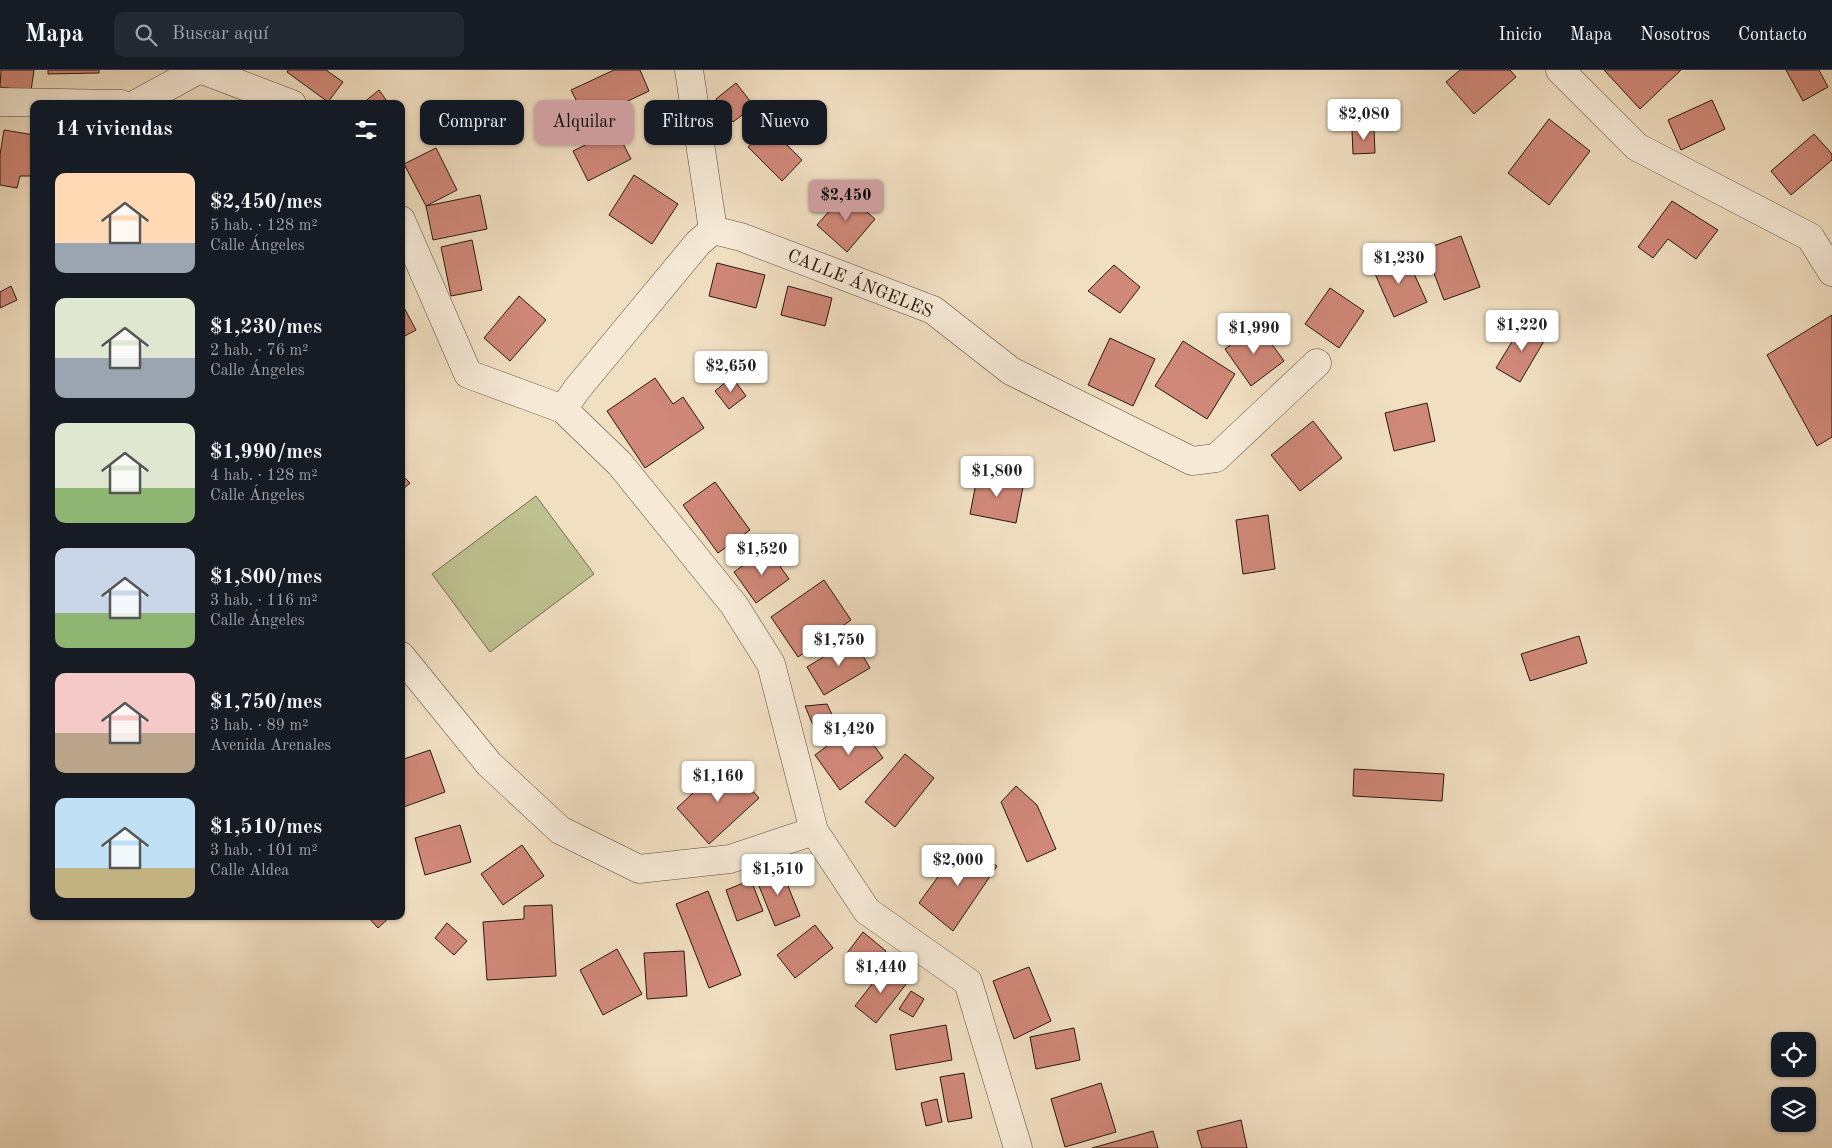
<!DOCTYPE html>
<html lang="es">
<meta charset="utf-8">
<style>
body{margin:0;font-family:"Old Standard TT",serif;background:#242831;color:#f1f3f6;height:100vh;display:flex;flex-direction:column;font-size:19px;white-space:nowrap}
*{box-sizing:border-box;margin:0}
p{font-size:16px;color:#9ea1a6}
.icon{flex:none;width:28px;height:28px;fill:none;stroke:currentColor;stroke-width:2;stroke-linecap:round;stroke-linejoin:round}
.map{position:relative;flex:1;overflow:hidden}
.drawer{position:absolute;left:30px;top:30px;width:375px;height:820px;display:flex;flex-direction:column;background:#171b24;border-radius:10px;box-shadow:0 1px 4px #0004}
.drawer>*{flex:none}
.top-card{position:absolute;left:420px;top:30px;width:475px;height:45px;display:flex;gap:10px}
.controls{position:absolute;left:1771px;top:962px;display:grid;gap:10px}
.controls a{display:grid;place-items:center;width:45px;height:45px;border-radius:10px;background:#171b24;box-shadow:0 1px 4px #0004;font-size:25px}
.price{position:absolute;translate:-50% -42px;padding:0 11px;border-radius:5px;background:#fff;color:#222;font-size:16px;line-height:32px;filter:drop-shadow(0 1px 2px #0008)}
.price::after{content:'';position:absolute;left:50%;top:30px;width:15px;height:11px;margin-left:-8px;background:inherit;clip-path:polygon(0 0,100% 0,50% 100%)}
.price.active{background:#c59692;color:#111}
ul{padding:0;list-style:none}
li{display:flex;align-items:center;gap:15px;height:125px;padding:0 25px}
li span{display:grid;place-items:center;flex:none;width:140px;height:100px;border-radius:10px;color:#555}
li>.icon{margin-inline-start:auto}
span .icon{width:60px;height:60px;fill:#fffc;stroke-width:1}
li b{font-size:21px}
h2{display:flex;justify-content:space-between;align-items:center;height:60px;padding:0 25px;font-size:21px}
.chip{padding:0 18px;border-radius:10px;background:#171b24;box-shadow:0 1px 4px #0004;font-size:18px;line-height:45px}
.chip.active{background:#c59692;color:#111}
header{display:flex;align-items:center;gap:30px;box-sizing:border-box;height:70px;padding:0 25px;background:#171b24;border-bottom:1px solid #363941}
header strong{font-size:24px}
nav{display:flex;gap:28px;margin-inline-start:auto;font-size:18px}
.search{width:350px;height:45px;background:#242831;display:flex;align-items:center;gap:12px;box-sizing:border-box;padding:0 18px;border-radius:10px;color:#9ea1a6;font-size:19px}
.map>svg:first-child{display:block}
.green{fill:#bec190;stroke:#726c50}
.building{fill:#d08878;stroke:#27180f}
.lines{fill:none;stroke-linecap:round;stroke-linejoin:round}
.minor-casing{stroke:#5a4a3c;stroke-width:29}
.minor{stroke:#f6ead7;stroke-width:28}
.labels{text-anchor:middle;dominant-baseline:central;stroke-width:4;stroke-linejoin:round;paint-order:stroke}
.street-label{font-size:18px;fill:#27180f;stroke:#f6ead7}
</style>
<header>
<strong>Mapa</strong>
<div class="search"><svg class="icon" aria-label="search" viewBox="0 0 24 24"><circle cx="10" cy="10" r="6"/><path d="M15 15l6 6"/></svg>Buscar aquí</div>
<nav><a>Inicio</a><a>Mapa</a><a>Nosotros</a><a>Contacto</a></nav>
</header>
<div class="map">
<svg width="1832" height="1078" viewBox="0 0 1832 1078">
<rect width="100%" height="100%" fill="#f1dfc2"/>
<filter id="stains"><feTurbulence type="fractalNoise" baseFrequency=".004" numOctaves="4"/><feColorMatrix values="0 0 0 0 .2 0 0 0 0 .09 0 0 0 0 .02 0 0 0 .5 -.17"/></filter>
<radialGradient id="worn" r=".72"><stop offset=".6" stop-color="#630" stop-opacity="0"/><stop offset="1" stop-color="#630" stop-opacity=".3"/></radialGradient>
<polygon class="green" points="536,426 594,504 490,582 432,504"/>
<g class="building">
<polygon points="1,0 34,0 31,21 0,17"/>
<polygon points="48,0 99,0 99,3 48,4"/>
<polygon points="288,0 326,0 343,12 328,32 287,2"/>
<polygon points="614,0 640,0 649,21 609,40 614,50 604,54 594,34 581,40 571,20"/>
<polygon points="1460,0 1510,0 1516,7 1474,44 1446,12"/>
<polygon points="1604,0 1681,0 1640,39"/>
<polygon points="1786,0 1819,0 1828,17 1803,31"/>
<polygon points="736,13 754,36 733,52 716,29"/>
<polygon points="379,20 389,34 362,34"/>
<polygon points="1712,30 1725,59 1681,80 1668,50"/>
<polygon points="1549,49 1590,81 1549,135 1508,103"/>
<polygon points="768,56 802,90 782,111 748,77"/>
<polygon points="1374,59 1375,83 1353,84 1352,60"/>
<polygon points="4,60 34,65 34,106 20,106 17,118 0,115 0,85"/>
<polygon points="616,60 631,89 588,111 573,81"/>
<polygon points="1814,64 1832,84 1832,90 1791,125 1771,101"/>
<polygon points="436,78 457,120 426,136 404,94"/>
<polygon points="634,105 678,134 652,174 609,145"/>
<polygon points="845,123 875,149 847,182 817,155"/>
<polygon points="480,125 487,159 433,170 426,136"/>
<polygon points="1672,131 1718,160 1696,189 1668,169 1653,188 1638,177"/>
<polygon points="1461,166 1480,217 1444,230 1425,179"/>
<polygon points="472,170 482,220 451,226 441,177"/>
<polygon points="1404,182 1427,232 1394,247 1372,197"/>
<polygon points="717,193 765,205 756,238 709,226"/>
<polygon points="1114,195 1140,217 1120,243 1088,221"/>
<polygon points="11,216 17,230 0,238 0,222"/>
<polygon points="788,216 832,228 825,256 781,245"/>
<polygon points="1330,218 1364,241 1339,278 1305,254"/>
<polygon points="519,226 546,250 510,291 484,268"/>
<polygon points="401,232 416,260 401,268"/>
<polygon points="1832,245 1832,367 1817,376 1767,285"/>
<polygon points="1524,252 1547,266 1520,312 1496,298"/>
<polygon points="1258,255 1284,291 1251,316 1225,279"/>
<polygon points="1110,268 1155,289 1133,336 1088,315"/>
<polygon points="1183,271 1235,304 1207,349 1155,316"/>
<polygon points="732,307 746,326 729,339 715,321"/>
<polygon points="655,308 673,334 683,327 704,358 645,398 607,341"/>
<polygon points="1427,333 1435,371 1394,381 1385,343"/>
<polygon points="1313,351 1342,388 1300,421 1271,385"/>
<polygon points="978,403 1024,412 1016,453 970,444"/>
<polygon points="401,404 410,413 401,421"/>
<polygon points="715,412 750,460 718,483 683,435"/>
<polygon points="1268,445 1275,499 1243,504 1236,450"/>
<polygon points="767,478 789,509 756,533 734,502"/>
<polygon points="824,510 851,550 798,587 771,547"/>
<polygon points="1579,566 1587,593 1530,611 1521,584"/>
<polygon points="853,569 870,598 824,625 807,597"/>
<polygon points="827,634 836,653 816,662 805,636"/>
<polygon points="858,653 883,688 840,720 815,685"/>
<polygon points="430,680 445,722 401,738 401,690"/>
<polygon points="905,684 934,708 895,757 865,732"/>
<polygon points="726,692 759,728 709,774 677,738"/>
<polygon points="1354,699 1444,704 1442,731 1353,726"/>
<polygon points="1016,716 1037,735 1056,779 1027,792 1001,732"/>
<polygon points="460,755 471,792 425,805 415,768"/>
<polygon points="522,775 544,806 503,835 481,804"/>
<polygon points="961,775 997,796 953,861 919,833"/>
<polygon points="780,796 800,846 775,856 755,806"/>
<polygon points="751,810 763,841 737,851 726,820"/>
<polygon points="708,821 741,905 709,918 676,834"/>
<polygon points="552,835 556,906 487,910 483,852 524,849 524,836"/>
<polygon points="367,846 391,846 378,858"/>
<polygon points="447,853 467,871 454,885 435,868"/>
<polygon points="815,855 833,878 795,908 777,885"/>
<polygon points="863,862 886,881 870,901 847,883"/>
<polygon points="617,879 642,924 603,945 580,900"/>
<polygon points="684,881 687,926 647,929 644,883"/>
<polygon points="886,896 907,913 876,953 855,936"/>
<polygon points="1029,897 1051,951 1014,969 993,911"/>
<polygon points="911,921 924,929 913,947 899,939"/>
<polygon points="946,955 952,990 896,1000 890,965"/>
<polygon points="1074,958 1080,990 1036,999 1030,967"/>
<polygon points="964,1003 972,1048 948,1052 940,1007"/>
<polygon points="1101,1013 1116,1062 1065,1077 1051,1029"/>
<polygon points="937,1029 942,1052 926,1056 921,1033"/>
<polygon points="1241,1050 1247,1078 1202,1078 1197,1061"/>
<polygon points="1153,1061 1158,1078 1092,1078"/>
</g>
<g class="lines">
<defs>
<g id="minor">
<polyline points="202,0 292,34"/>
<polyline points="689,0 713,160"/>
<polyline points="1560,0 1637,77 1810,167 1832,202"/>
<polyline points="0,32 121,34"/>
<polyline points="136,34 198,0"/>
<polyline points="401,150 468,304 563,339 620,394 734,535 771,594 814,761 867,841 968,912 1018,1078"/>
<polyline points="563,339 577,319 698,173 713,160 741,167 933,240 1011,301 1192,391 1216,388 1317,293"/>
<polyline points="401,586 489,694 560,760 639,799 730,789 814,761"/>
</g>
</defs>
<use href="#minor" class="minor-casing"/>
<use href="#minor" class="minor"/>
</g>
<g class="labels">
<g class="street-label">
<text transform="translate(860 214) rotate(22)">CALLE ÁNGELES</text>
</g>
</g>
<rect width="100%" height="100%" filter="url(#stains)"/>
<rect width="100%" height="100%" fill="url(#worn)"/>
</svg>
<div class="controls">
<a><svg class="icon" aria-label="locate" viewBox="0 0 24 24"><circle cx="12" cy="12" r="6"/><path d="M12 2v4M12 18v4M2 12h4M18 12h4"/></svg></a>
<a><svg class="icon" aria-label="layers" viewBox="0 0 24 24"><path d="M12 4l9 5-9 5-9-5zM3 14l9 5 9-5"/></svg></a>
</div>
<b class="price" style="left:1364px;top:71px">$2,080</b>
<b class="price active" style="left:846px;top:152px">$2,450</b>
<b class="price" style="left:1399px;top:215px">$1,230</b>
<b class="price" style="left:1522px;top:282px">$1,220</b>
<b class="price" style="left:1254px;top:285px">$1,990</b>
<b class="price" style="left:731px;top:323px">$2,650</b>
<b class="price" style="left:997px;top:428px">$1,800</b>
<b class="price" style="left:762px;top:506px">$1,520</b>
<b class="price" style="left:839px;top:597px">$1,750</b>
<b class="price" style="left:849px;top:686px">$1,420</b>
<b class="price" style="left:718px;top:733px">$1,160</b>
<b class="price" style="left:958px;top:817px">$2,000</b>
<b class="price" style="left:778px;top:826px">$1,510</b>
<b class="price" style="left:881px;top:924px">$1,440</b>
<div class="top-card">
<a class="chip">Comprar</a>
<a class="chip active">Alquilar</a>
<a class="chip">Filtros</a>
<a class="chip">Nuevo</a>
</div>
<section class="drawer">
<h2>14 viviendas<svg class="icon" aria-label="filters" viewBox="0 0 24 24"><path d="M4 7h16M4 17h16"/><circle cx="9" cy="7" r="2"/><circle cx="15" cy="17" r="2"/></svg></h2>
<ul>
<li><span style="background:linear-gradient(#ffd9b3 70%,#9aa5b1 0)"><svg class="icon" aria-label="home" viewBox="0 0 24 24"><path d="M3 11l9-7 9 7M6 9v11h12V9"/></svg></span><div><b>$2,450/mes</b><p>5 hab. · 128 m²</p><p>Calle Ángeles</p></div></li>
<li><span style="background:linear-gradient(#dfe7d0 60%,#9aa5b1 0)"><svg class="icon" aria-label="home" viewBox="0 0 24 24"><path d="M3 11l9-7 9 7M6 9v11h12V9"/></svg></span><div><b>$1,230/mes</b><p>2 hab. · 76 m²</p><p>Calle Ángeles</p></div></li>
<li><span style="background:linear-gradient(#dfe7d0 65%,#8fb573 0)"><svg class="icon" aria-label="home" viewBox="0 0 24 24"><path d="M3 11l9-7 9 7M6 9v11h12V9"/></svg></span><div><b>$1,990/mes</b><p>4 hab. · 128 m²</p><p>Calle Ángeles</p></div></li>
<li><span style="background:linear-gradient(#c9d6e8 65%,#8fb573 0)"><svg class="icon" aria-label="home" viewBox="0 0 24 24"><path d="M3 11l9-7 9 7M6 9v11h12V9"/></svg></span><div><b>$1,800/mes</b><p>3 hab. · 116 m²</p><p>Calle Ángeles</p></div></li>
<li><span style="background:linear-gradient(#f6c9c9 60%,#b9a48a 0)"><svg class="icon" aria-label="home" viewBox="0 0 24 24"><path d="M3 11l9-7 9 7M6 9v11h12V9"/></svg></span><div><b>$1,750/mes</b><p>3 hab. · 89 m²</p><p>Avenida Arenales</p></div></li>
<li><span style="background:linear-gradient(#bfe0f5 70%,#c2b280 0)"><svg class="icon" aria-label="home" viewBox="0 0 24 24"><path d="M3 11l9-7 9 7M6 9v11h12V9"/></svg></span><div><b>$1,510/mes</b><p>3 hab. · 101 m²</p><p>Calle Aldea</p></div></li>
</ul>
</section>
</div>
